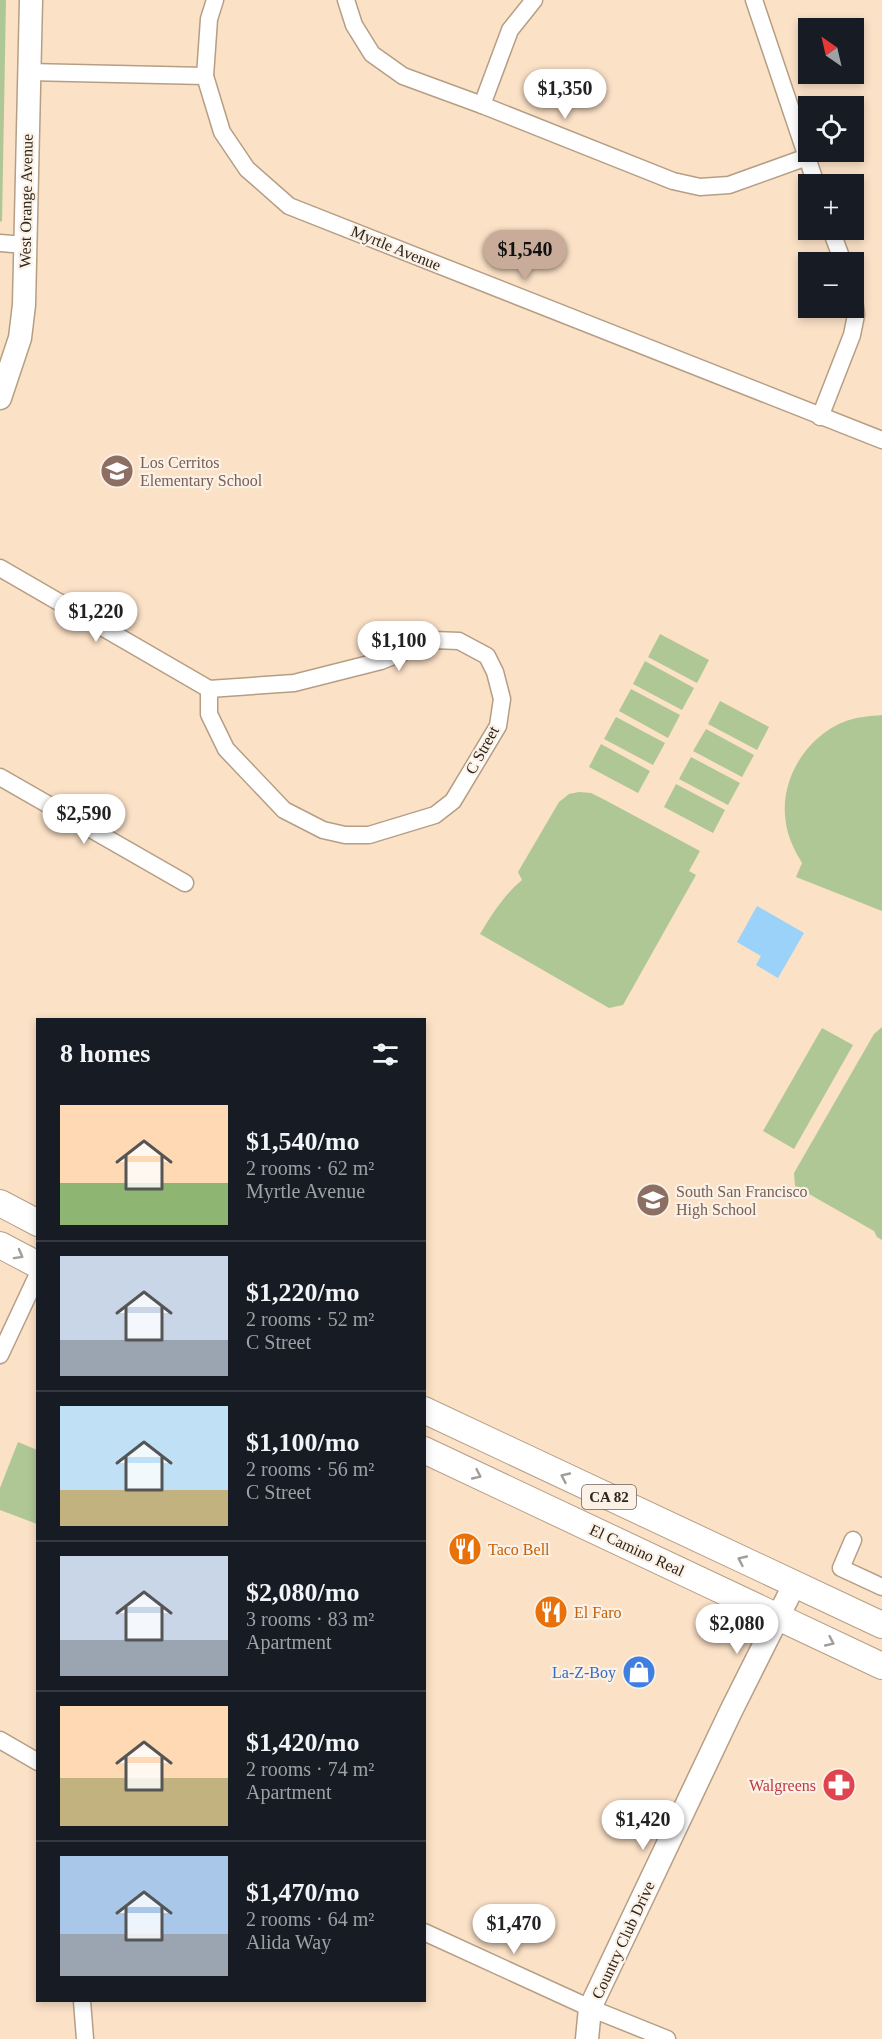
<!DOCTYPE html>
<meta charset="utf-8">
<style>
body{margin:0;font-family:"Times New Roman",serif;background:#242831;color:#f1f3f6;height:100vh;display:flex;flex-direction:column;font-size:22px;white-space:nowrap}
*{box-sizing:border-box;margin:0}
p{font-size:20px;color:#9ea1a6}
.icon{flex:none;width:33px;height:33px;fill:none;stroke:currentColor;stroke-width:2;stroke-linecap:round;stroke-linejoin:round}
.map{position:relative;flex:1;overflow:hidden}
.panel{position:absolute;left:36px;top:1018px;width:390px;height:984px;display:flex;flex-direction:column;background:#171b24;border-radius:0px;box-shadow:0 3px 9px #0003}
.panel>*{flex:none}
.needle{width:39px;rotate:326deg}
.fabs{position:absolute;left:798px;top:18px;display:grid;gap:12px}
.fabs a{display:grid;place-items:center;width:66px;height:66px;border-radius:0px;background:#171b24;box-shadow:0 3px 9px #0003;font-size:30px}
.price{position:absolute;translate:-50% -51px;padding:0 14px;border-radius:21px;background:#fff;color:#222;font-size:20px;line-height:39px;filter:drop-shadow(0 2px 3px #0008)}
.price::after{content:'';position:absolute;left:50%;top:36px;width:18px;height:14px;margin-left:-9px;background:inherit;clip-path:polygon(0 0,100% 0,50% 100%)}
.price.current{background:#c8ab98;color:#111}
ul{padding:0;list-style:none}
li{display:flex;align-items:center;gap:18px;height:150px;padding:0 24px}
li+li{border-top:2px solid #363941}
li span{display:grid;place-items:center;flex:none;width:168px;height:120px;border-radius:0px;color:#555}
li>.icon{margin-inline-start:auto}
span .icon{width:72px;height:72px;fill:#fffc;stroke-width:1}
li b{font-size:26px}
h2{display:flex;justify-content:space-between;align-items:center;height:72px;padding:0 24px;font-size:26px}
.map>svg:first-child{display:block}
.green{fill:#afc795}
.water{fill:#9bd2f9}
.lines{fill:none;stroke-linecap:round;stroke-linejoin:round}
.street-casing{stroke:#b69e85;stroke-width:19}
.secondary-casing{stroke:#b69e85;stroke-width:25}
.primary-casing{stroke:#b69e85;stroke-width:28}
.street{stroke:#fff;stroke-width:16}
.secondary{stroke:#fff;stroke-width:22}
.primary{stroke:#fff;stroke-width:26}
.oneway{stroke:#a19d98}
.labels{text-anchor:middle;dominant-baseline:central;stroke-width:4.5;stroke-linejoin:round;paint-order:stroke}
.shield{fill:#fbf1e6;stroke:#6c6258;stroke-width:1.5}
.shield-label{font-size:15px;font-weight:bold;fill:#2e251b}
.street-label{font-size:16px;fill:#2e251b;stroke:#fbf1e6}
.education-label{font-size:16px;fill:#785e54;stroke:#fbf1e6;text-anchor:start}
.food-label{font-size:16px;fill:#c56008;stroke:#fbf1e6;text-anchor:start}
.shop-label{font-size:16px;fill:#366cbe;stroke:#fbf1e6;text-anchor:end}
.health-label{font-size:16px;fill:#be3a42;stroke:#fbf1e6;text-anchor:end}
</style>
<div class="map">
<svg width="882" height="2039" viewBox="0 0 882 2039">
<rect width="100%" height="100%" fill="#fbe1c6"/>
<g class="green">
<polygon points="0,0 6,0 2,221 0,222"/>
<polygon points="660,634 709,660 697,683 648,657"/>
<polygon points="645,661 694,688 682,710 633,684"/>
<polygon points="631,689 680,715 668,738 619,711"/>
<polygon points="720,701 769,727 757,750 708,724"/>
<path d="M882,715V911L796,877L802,863C793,848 786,833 785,815C782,776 808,735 846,721C857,717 870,716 882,715Z"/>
<polygon points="616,717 665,743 653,765 604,739"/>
<polygon points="706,729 754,755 742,777 693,751"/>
<polygon points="601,744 650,771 638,793 589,767"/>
<polygon points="691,757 740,783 728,805 679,779"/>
<polygon points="676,784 725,810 713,833 664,807"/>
<path d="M579,792L591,793L605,800L700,851L689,871L696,875L623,1005L609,1008L480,934C492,914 504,895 522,880L518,872L559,802L569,794Z"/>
<polygon points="882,1027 882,1240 877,1237 874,1231 795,1186 794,1173 874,1034"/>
<polygon points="822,1028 853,1045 794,1149 763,1131"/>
<polygon points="18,1442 37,1450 37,1524 0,1510 0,1488"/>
</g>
<polygon class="water" points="757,906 804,933 778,978 756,965 761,956 737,942"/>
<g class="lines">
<defs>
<g id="street">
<polyline points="215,0 209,19 205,76 222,132 247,169 289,206 882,440"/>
<polyline points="346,0 354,25 372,54 403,76 482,105 673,181 700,187 729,185 807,157"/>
<polyline points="754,0 816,184"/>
<polyline points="28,72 205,76"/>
<polyline points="482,105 510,30 534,0"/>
<polyline points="831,230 843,262"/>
<polyline points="0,243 25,245"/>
<polyline points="820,417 852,335 856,315 854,299"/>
<polyline points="0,568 209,689"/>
<polygon points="433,640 459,641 487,656 495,672 502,699 498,726 453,801 435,815 369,835 345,835 323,830 284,810 226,749 209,714 209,689 294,683 381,661"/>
<polyline points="0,777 185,883"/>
<polyline points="0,1355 38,1274"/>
<polyline points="853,1540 841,1568 882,1587"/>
<polyline points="0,1740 38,1762"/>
<polyline points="424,1932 590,2008 667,2039"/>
<polyline points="82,2001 85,2039"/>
</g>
<g id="secondary">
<polyline points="0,398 20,338 24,305 31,0"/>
<polyline points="587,2039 590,2008 731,1711 794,1585"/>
</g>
<g id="primary">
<polyline points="0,1203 38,1223"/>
<polyline points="0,1245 38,1265"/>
<polyline points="424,1410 882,1625"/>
<polyline points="424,1450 882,1666"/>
</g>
</defs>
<use href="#street" class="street-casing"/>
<use href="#secondary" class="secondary-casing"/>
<use href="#primary" class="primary-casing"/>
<use href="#street" class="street"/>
<use href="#secondary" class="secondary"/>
<use href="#primary" class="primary"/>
</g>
<defs><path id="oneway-chevron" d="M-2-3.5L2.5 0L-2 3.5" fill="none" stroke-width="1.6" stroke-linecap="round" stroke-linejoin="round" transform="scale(1.5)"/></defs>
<g class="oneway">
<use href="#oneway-chevron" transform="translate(19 1255) rotate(29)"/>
<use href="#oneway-chevron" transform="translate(477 1475) rotate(25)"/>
<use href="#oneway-chevron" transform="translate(565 1477) rotate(-155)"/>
<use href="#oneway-chevron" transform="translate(742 1560) rotate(-155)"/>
<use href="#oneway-chevron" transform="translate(830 1642) rotate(25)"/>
</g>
<defs>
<symbol id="school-disc" viewBox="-11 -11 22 22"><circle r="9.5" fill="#8d6e63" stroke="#fbf1e6"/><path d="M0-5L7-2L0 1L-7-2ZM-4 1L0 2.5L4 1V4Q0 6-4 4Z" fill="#fff"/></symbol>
<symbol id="restaurant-disc" viewBox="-11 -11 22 22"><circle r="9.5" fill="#e8710a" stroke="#fbf1e6"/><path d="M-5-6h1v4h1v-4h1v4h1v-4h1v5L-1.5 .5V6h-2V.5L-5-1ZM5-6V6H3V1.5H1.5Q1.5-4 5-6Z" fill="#fff"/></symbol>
<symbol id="shop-disc" viewBox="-11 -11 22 22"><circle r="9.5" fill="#3f7fe0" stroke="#fbf1e6"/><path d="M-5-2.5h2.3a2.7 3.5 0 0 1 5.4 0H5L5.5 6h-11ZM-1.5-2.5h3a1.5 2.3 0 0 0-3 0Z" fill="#fff"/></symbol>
<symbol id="pharmacy-disc" viewBox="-11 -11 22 22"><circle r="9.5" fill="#e0444e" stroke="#fbf1e6"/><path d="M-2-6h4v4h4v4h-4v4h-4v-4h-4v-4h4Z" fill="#fff"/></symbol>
</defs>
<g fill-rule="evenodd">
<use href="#school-disc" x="98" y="452" width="38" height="38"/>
<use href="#school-disc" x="634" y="1181" width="38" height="38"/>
<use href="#restaurant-disc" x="446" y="1530" width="38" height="38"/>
<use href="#restaurant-disc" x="532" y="1593" width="38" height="38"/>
<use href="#shop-disc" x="620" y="1653" width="38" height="38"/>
<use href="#pharmacy-disc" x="820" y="1766" width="38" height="38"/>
</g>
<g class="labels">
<rect class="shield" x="582" y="1485" width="54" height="24" rx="4.5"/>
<g class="shield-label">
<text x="609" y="1497">CA 82</text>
</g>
<g class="street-label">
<text transform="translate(26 201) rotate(-89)">West Orange Avenue</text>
<text transform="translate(396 248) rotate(22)">Myrtle Avenue</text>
<text transform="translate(482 750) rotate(-61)">C Street</text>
<text transform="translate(637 1550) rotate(25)">El Camino Real</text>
<text transform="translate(623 1940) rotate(-65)">Country Club Drive</text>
</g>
<g class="education-label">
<text x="140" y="462">Los Cerritos<tspan x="140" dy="18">Elementary School</tspan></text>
<text x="676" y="1191">South San Francisco<tspan x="676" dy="18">High School</tspan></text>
</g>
<g class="food-label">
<text x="488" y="1549">Taco Bell</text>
<text x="574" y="1612">El Faro</text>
</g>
<g class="shop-label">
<text x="616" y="1672">La-Z-Boy</text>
</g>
<g class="health-label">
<text x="816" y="1785">Walgreens</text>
</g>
</g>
</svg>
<div class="fabs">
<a><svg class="needle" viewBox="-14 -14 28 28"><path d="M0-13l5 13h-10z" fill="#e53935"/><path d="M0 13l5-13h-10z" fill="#9ea1a6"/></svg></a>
<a><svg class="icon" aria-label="locate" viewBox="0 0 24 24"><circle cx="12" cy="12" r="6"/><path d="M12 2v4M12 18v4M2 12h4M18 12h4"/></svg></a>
<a>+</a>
<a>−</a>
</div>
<b class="price" style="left:565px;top:120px">$1,350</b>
<b class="price current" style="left:525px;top:281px">$1,540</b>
<b class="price" style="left:96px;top:643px">$1,220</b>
<b class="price" style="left:399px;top:672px">$1,100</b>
<b class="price" style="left:84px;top:845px">$2,590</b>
<b class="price" style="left:737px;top:1655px">$2,080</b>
<b class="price" style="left:643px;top:1851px">$1,420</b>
<b class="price" style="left:514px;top:1955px">$1,470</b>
<section class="panel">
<h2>8 homes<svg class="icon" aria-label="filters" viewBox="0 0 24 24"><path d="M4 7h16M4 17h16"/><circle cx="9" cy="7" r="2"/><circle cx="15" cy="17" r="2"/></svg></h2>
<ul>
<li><span style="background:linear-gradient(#ffd9b3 65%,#8fb573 0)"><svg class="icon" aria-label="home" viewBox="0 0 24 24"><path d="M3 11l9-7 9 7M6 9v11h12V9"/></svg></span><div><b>$1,540/mo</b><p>2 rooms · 62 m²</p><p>Myrtle Avenue</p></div></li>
<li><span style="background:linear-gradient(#c9d6e8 70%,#9aa5b1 0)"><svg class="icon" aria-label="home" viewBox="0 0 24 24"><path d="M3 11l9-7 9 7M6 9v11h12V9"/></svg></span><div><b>$1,220/mo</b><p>2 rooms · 52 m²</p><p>C Street</p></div></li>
<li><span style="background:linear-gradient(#bfe0f5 70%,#c2b280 0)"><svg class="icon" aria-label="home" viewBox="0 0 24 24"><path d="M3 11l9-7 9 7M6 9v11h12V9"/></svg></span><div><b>$1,100/mo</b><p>2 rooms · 56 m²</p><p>C Street</p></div></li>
<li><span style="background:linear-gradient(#c9d6e8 70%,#9aa5b1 0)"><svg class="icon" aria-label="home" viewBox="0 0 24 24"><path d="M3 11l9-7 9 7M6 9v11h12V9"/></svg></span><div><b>$2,080/mo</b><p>3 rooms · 83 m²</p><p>Apartment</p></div></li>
<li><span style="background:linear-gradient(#ffd9b3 60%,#c2b280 0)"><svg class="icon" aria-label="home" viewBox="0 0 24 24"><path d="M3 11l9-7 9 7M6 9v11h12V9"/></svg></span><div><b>$1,420/mo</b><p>2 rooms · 74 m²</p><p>Apartment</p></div></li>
<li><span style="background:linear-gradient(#a9c7e8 65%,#9aa5b1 0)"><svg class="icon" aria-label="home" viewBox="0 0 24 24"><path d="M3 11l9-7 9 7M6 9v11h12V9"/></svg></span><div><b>$1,470/mo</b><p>2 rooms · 64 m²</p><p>Alida Way</p></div></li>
</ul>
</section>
</div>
